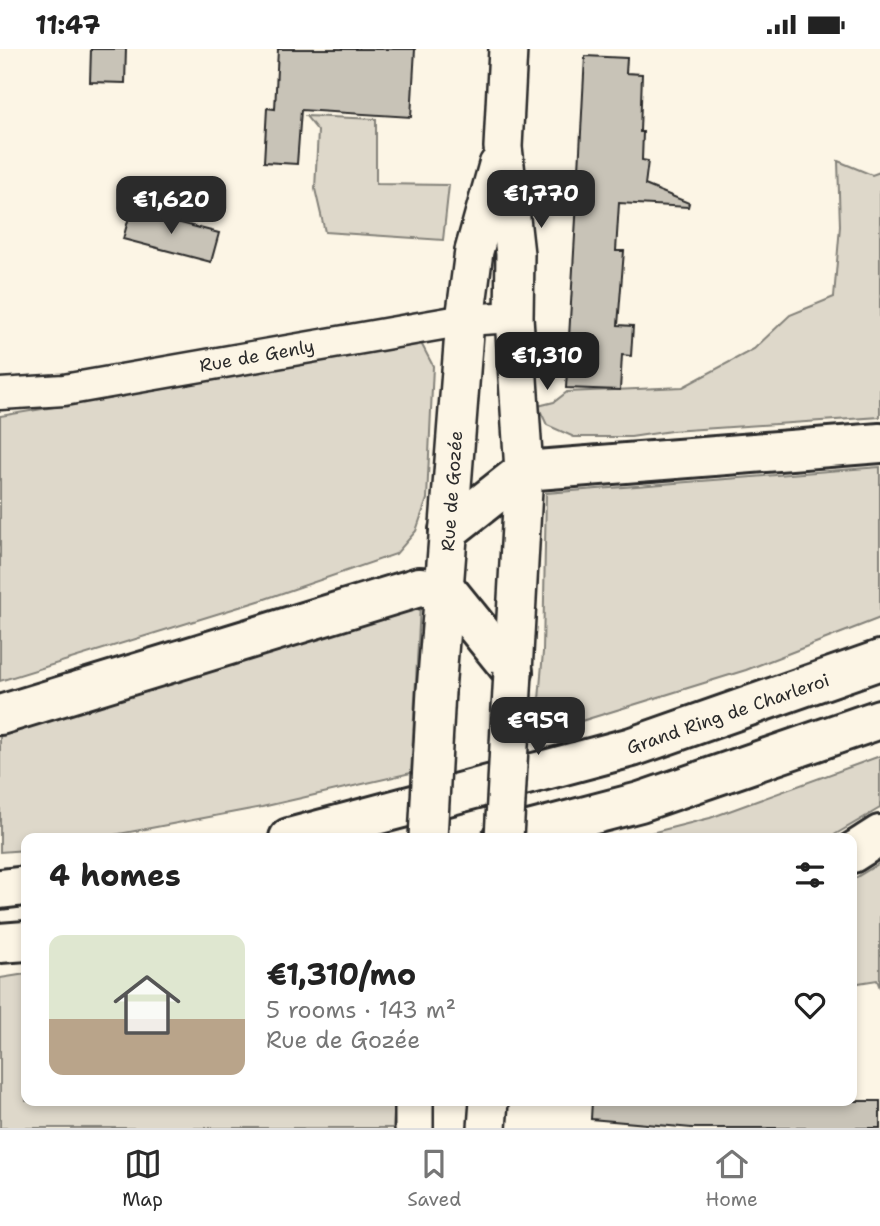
<!DOCTYPE html>
<meta charset="utf-8">
<style>
body{margin:0;font-family:"Shantell Sans",sans-serif;background:#f6f6f6;color:#222;height:100vh;display:flex;flex-direction:column;font-size:26px;white-space:nowrap}
*{box-sizing:border-box;margin:0}
p{font-size:23px;color:#767676}
.icon{flex:none;width:38px;height:38px;fill:none;stroke:currentColor;stroke-width:2;stroke-linecap:round;stroke-linejoin:round}
.map{position:relative;flex:1;overflow:hidden}
.side{position:absolute;left:21px;top:784px;width:836px;height:273px;display:flex;flex-direction:column;background:#fff;border-radius:14px;box-shadow:0 4px 10px #0003}
.side>*{flex:none}
.price{position:absolute;translate:-50% -60px;padding:0 16px;border-radius:14px;background:#2b2b2b;color:#fff;font-size:23px;line-height:46px;filter:drop-shadow(0 2px 4px #0008)}
.price::after{content:'';position:absolute;left:50%;top:42px;width:21px;height:16px;margin-left:-10px;background:inherit;clip-path:polygon(0 0,100% 0,50% 100%)}
.price.current{background:#222;color:#fff}
ul{padding:0;list-style:none}
li{display:flex;align-items:center;gap:21px;height:175px;padding:0 28px}
li span{display:grid;place-items:center;flex:none;width:196px;height:140px;border-radius:14px;color:#555}
li>.icon{margin-inline-start:auto}
span .icon{width:84px;height:84px;fill:#fffc;stroke-width:1}
li b{font-size:30px}
h2{display:flex;justify-content:space-between;align-items:center;height:84px;padding:0 28px;font-size:30px}
.status{display:flex;justify-content:space-between;align-items:center;height:49px;padding:0 35px;background:#fff;direction:ltr}
.status svg{height:19px;fill:currentColor}
.dock{display:flex;justify-content:space-around;align-items:center;height:98px;border-top:2px solid #e0e0e0;background:#fff;font-size:19px;color:#767676}
.dock a{display:grid;justify-items:center;gap:4px}
.dock .current{color:#2b2b2b}
.map>svg:first-child{display:block}
.green{fill:#ded8ca;stroke:#84827a;stroke-width:2}
.building{fill:#c8c3b7;stroke:#2b2b2b;stroke-width:2}
.lines{fill:none;stroke-linecap:round;stroke-linejoin:round}
.minor-casing{stroke:#2b2b2b;stroke-width:35}
.major-casing{stroke:#2b2b2b;stroke-width:42}
.highway-casing{stroke:#2b2b2b;stroke-width:44}
.minor{stroke:#fcf5e5;stroke-width:30}
.major{stroke:#fcf5e5;stroke-width:37}
.highway{stroke:#fcf5e5;stroke-width:38}
.major-bridge-casing{stroke:#2b2b2b;stroke-width:42;stroke-linecap:butt}
.major-bridge{stroke:#fcf5e5;stroke-width:37}
.labels{text-anchor:middle;dominant-baseline:central;stroke-width:6;stroke-linejoin:round;paint-order:stroke}
.street-label{font-size:18px;fill:#2b2b2b;stroke:#fcf5e5}
</style>
<div class="status"><b>11:47</b><svg viewBox="0 0 49 12"><path d="M0 12V9h3v3zM5 12V6h3v6zM10 12V3h3v9zM15 12V0h3v12zM26 1h20v11H26zM47 4h2v5h-2z"/></svg></div>
<div class="map">
<svg width="880" height="1079" viewBox="0 0 880 1079">
<rect width="100%" height="100%" fill="#fcf5e5"/>
<filter id="ink" filterUnits="userSpaceOnUse"><feTurbulence type="fractalNoise" baseFrequency=".0143" numOctaves="2"/><feDisplacementMap in="SourceGraphic" scale="14" xChannelSelector="R" yChannelSelector="G"/><feConvolveMatrix kernelMatrix="1 2 1 2 8 2 1 2 1" color-interpolation-filters="sRGB"/></filter>
<g filter="url(#ink)">
<g class="green">
<polygon points="306,67 376,70 376,135 449,136 443,191 325,183 315,140 318,82"/>
<polygon points="838,112 872,126 880,123 880,368 671,382 631,388 574,388 547,376 538,357 554,353 567,343 683,338 754,300 790,266 834,248 840,177"/>
<polygon points="421,294 433,317 427,450 416,482 396,505 262,551 0,632 0,367 174,338 357,302"/>
<polygon points="880,418 880,569 746,621 536,686 543,603 546,444"/>
<polygon points="420,557 411,724 262,758 98,789 26,789 26,801 0,803 0,683"/>
<polygon points="880,707 880,759 829,789 631,789 710,769"/>
<polygon points="880,814 880,939 877,931 852,935 852,831"/>
<polygon points="26,925 26,1052 395,1052 393,1079 0,1079 0,929"/>
</g>
<g class="building">
<polygon points="91,0 126,0 125,34 90,33"/>
<polygon points="278,0 415,0 411,68 301,61 297,115 264,113 267,59 275,60"/>
<polygon points="585,7 627,9 626,24 642,25 640,83 643,83 642,111 648,112 645,136 689,154 688,158 619,154 616,202 624,202 618,276 633,277 631,307 622,306 620,341 566,339 577,152 573,147 575,124 579,121"/>
<polygon points="131,161 219,184 211,213 123,190"/>
<polygon points="592,1052 880,1052 880,1079 692,1079 591,1070"/>
</g>
<g class="lines">
<defs>
<polyline id="minor" points="0,345 64,341 465,271 514,268"/>
<g id="major">
<polyline points="508,0 503,98 515,205 514,268 524,422 513,623"/>
<polyline points="436,642 465,271 474,202 498,116"/>
<polyline points="414,1052 414,1079"/>
<polyline points="487,1079 489,1052"/>
</g>
<g id="highway">
<polyline points="449,481 524,422 880,394"/>
<polyline points="0,666 419,538 446,540 513,623"/>
<polyline points="289,789 632,698 880,611"/>
<polyline points="502,789 640,753 880,670"/>
<polyline points="852,804 880,786"/>
<polyline points="0,840 26,837"/>
<polyline points="0,894 26,892"/>
</g>
</defs>
<use href="#minor" class="minor-casing"/>
<use href="#major" class="major-casing"/>
<use href="#highway" class="highway-casing"/>
<use href="#minor" class="minor"/>
<use href="#major" class="major"/>
<use href="#highway" class="highway"/>
<defs>
<g id="major-bridge">
<polyline points="428,789 436,642"/>
<polyline points="504,789 513,623"/>
</g>
</defs>
<use href="#major-bridge" class="major-bridge-casing"/>
<use href="#major-bridge" class="major-bridge"/>
</g>
</g>
<g class="labels">
<g class="street-label">
<text transform="translate(257 307) rotate(-10)">Rue de Genly</text>
<text transform="translate(452 442) rotate(-86)">Rue de Gozée</text>
<text transform="translate(728 665) rotate(-19)">Grand Ring de Charleroi</text>
</g>
</g>
</svg>
<b class="price" style="left:541px;top:181px">€1,770</b>
<b class="price" style="left:171px;top:187px">€1,620</b>
<b class="price current" style="left:547px;top:343px">€1,310</b>
<b class="price" style="left:538px;top:708px">€959</b>
<section class="side">
<h2>4 homes<svg class="icon" aria-label="filters" viewBox="0 0 24 24"><path d="M4 7h16M4 17h16"/><circle cx="9" cy="7" r="2"/><circle cx="15" cy="17" r="2"/></svg></h2>
<ul>
<li><span style="background:linear-gradient(#dfe7d0 60%,#b9a48a 0)"><svg class="icon" aria-label="home" viewBox="0 0 24 24"><path d="M3 11l9-7 9 7M6 9v11h12V9"/></svg></span><div><b>€1,310/mo</b><p>5 rooms · 143 m²</p><p>Rue de Gozée</p></div><svg class="icon" aria-label="heart" viewBox="0 0 24 24"><path d="M12 20l-8-8c-3-5 5-10 8-4 3-6 11-1 8 4z"/></svg></li>
</ul>
</section>
</div>
<nav class="dock">
<a class="current"><svg class="icon" aria-label="map" viewBox="0 0 24 24"><path d="M3 6l6-2 6 2 6-2v14l-6 2-6-2-6 2zM9 4v14M15 6v14"/></svg>Map</a>
<a><svg class="icon" aria-label="saved" viewBox="0 0 24 24"><path d="M7 4h10v16l-5-4-5 4z"/></svg>Saved</a>
<a><svg class="icon" aria-label="home" viewBox="0 0 24 24"><path d="M3 11l9-7 9 7M6 9v11h12V9"/></svg>Home</a>
</nav>
